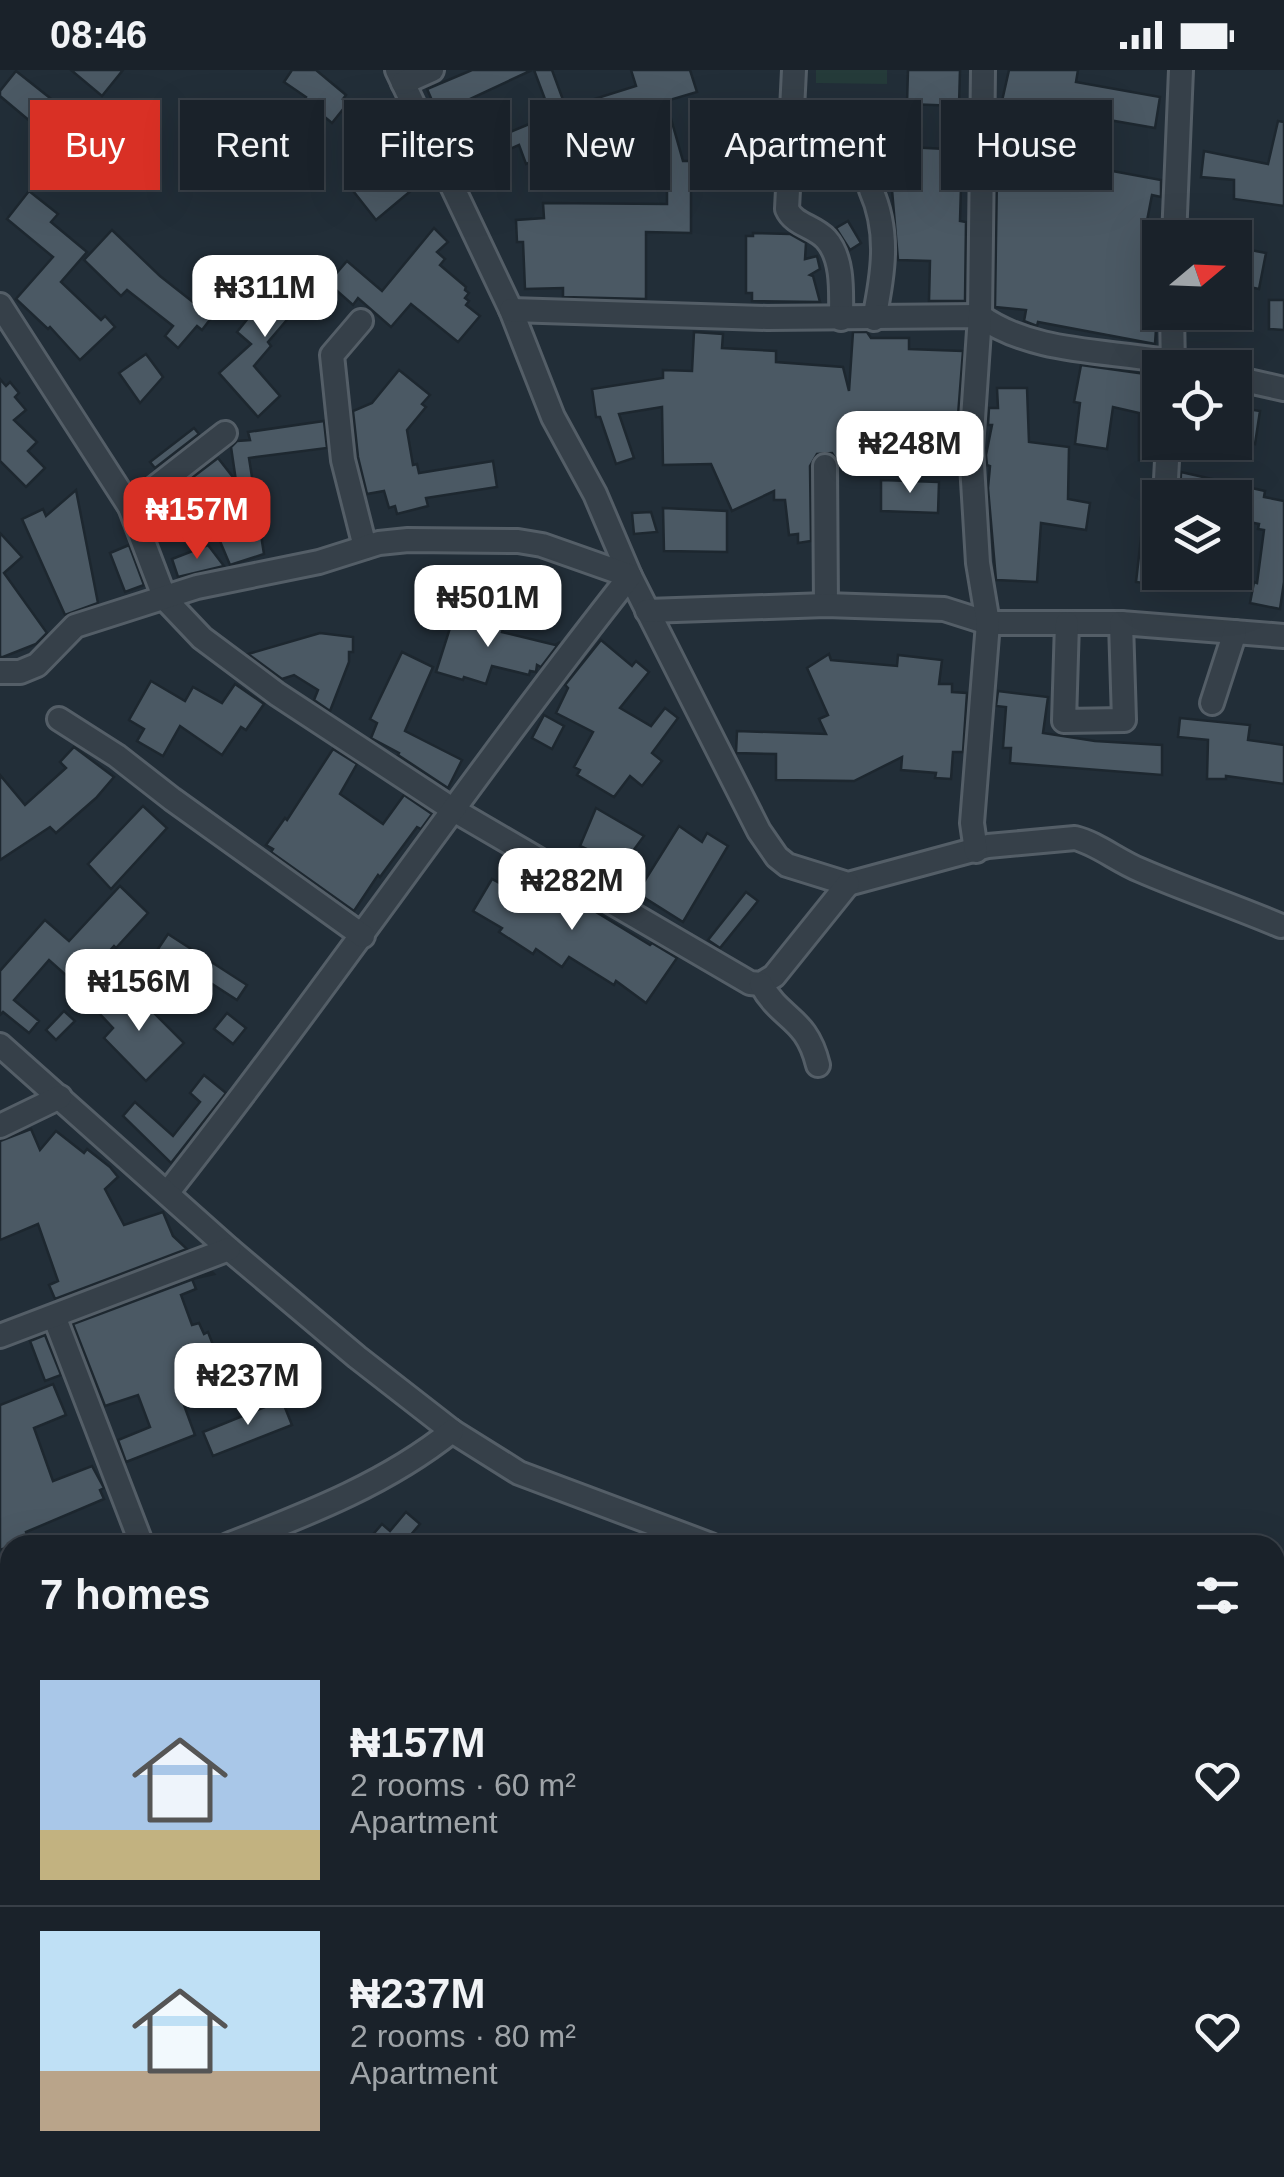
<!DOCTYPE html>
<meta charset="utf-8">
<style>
body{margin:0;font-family:Helvetica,sans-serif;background:#232a32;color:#f1f3f6;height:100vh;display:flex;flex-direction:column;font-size:38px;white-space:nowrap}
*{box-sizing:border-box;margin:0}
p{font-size:32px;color:#9fa4a8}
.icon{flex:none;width:55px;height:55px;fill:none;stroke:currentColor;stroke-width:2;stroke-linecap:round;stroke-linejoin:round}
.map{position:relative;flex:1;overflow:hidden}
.drawer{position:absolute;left:0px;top:1465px;width:1285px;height:642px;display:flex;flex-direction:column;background:#1a222a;border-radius:30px 30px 0 0;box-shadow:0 10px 40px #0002,0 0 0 2px #383f47}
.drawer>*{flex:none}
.hud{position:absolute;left:30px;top:30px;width:1225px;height:90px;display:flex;gap:20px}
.needle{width:65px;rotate:71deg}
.controls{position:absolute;left:1142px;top:150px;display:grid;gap:20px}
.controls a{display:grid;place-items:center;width:110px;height:110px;border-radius:0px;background:#1a222a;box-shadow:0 10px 40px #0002,0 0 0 2px #383f47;font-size:50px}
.price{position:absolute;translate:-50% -85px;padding:0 22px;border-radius:20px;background:#fff;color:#222;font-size:32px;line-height:65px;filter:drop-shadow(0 2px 5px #0008)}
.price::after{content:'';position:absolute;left:50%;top:60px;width:30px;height:22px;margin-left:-15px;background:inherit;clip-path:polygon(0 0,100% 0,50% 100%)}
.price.selected{background:#d93025;color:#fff}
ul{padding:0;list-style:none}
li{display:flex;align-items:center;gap:30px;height:250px;padding:0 40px}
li+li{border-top:2px solid #383f47}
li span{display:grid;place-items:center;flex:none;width:280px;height:200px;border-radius:0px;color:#555}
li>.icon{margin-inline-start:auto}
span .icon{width:120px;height:120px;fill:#fffc;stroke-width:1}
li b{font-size:42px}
h2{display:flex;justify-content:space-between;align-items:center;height:120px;padding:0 40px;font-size:42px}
.chip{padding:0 35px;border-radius:0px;background:#1a222a;box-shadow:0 10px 40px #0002,0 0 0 2px #383f47;font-size:35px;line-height:90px}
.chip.selected{background:#d93025;color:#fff}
.status{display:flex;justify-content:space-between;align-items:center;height:70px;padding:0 50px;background:#1a222a;direction:ltr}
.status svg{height:28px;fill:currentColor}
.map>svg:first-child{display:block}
.green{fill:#253b3a}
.building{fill:#4b5964;stroke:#1d272f;stroke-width:2.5}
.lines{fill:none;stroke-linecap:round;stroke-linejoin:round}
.minor-casing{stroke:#545e67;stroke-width:28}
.minor{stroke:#364049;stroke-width:22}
</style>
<div class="status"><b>08:46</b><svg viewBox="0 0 49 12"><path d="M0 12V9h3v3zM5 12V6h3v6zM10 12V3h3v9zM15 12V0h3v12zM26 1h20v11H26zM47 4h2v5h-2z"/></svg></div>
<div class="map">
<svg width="1284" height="2107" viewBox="0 0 1284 2107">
<rect width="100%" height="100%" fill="#222e38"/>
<polygon class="green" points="816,0 887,0 887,14 816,13"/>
<g class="building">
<polygon points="71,0 123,0 102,26"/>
<polygon points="292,0 316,0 346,25 343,29 348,33 332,53 304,30 306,27 284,12"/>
<polygon points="472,0 532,0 438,44 427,19"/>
<polygon points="534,0 552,0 566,38 636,16 631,0 690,0 697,22 666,31 683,91 691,91 691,163 646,162 646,229 563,227 563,218 525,219 523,172 517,172 516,150 544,148 543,133 667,134 667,97 626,110 611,59 568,72 571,78 526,94 519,75 482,91 476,76 551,45"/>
<polygon points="908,0 960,0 959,36 907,34"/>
<polygon points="1009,0 1078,0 1076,12 1160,27 1155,58 1080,45 1070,92 1108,96 1107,100 1161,110 1161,127 1152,125 1146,156 1159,158 1157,201 1160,203 1151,243 1157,244 1155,274 1038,252 1037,256 1024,251 1026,240 995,237 997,103 1001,84 1021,88 1031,36 1002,31"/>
<polygon points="16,1 50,28 31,52 0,26 0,21"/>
<polygon points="452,49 464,80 454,84 439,54"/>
<polygon points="1278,51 1284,52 1284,136 1234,129 1234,110 1201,107 1204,81 1268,94"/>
<polygon points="49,70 61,82 45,100 32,88"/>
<polygon points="823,73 967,80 967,117 961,117 960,151 966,152 965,231 929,231 930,191 898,190 891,108 822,106"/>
<polygon points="387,87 413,119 376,150 350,117"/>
<polygon points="29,121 58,144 51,152 87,182 61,212 101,250 105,246 115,257 80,290 50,257 48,259 16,229 53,187 7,149"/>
<polygon points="848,151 861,173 850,180 836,158"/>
<polygon points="434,158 448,172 437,182 445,189 440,195 466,217 465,220 469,223 465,228 469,231 466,235 480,246 458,272 411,234 391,257 358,228 353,235 328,213 347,191 382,221"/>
<polygon points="112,160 160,206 212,247 202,260 197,256 178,278 165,266 173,256 127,220 121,226 84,190"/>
<polygon points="753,163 790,164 806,173 805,189 817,186 820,199 810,205 813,206 820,232 752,231 752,223 746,223 746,166 753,166"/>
<polygon points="1235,177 1266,183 1259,219 1235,214"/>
<polygon points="290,196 315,217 268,272 271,276 254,296 280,326 258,347 219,303 251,274 237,262"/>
<polygon points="1269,230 1284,230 1284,260 1269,259"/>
<polygon points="694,262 723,264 722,278 776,281 776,292 843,297 849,321 853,262 867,262 871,268 909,268 909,279 963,281 957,358 928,357 928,352 877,350 876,397 840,396 832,383 817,384 810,396 811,471 798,473 798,464 789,465 785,430 774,430 774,421 732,441 711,394 663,395 662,337 619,344 634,388 616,394 600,347 596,347 592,319 663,308 663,300 692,301"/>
<polygon points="146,284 163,307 140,333 119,303"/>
<polygon points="1081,295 1160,306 1153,331 1158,332 1151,363 1156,363 1152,390 1139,390 1139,343 1113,337 1107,379 1075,374 1080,333 1074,332"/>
<polygon points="399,300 430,325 422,334 426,337 407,360 413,395 417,394 419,403 493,391 497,417 426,428 428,436 397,444 395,436 389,438 384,421 367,424 358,387 353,341 372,333"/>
<polygon points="0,309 6,316 10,312 19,323 15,327 26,340 14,350 37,372 28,381 45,398 26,417 0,391"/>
<polygon points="997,318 1027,318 1029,372 1069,377 1068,429 1090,433 1086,460 1041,453 1037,512 996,510 988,418 990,396 987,395 986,385 992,355 988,355 989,338 998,338"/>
<polygon points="1235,337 1260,341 1255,374 1235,371"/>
<polygon points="324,351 327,378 249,388 264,484 230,495 193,407 218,388 236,411 231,377 237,371 250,370 248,362"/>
<polygon points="194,358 199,364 155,398 150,392"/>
<polygon points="1181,402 1265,421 1264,427 1284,431 1284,512 1280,539 1250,533 1254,512 1257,513 1264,460 1258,459 1259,454 1235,449 1235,428 1180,428"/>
<polygon points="881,410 939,412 938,443 881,441"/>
<polygon points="76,420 98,533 65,545 22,449 43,439 46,446"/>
<polygon points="663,438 727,441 727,482 664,481"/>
<polygon points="651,442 657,462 634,464 632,443"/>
<polygon points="1144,442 1160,444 1160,515 1136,512"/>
<polygon points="0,463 22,487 4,503 47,563 36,574 3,587 0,587"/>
<polygon points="129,475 144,515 125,522 110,483"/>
<polygon points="208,475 224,496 178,507 172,489"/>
<polygon points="456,539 504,556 502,562 555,575 560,572 541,597 537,595 536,602 530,601 529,605 492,596 486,614 464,607 463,610 436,602"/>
<polygon points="320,563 353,567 353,582 349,582 349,592 330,641 314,630 318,620 294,605 282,609 248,584"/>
<polygon points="601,570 632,596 636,591 649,602 620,638 651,656 665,638 678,648 652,683 662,691 642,716 630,706 614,727 577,705 580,700 574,697 593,662 556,643 568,618 565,615"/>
<polygon points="402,582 433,597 405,661 462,690 448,718 398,685 399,683 371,668 377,653 370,649"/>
<polygon points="829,584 831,590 897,596 898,585 942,590 939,614 952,614 952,622 967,623 963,682 953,682 951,709 935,708 936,703 901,700 902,687 854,711 776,710 776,684 736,683 737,661 826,664 819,649 828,645 807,598"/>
<polygon points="151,611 185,631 193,617 222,633 235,614 264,634 246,660 241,657 222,685 180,656 163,686 137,671 144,659 129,650"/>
<polygon points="998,621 1048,627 1043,663 1095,671 1162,675 1162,705 1010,693 1011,678 1003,678 1006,637 996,636"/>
<polygon points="544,645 564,656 552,679 532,668"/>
<polygon points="1180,648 1250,655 1248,670 1284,675 1284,714 1226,706 1226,709 1207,709 1208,670 1178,667"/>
<polygon points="74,677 114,707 96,728 56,763 50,757 0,790 0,705 25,735 66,698 60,692"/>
<polygon points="333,679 357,694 340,724 383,754 404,725 432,744 421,759 417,757 380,807 378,805 354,841 271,782 273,779 266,775 285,748 287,750"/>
<polygon points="143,736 167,758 111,819 88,794"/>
<polygon points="596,738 644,766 613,808 583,790 589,780 580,776"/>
<polygon points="679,756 702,772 707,763 728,776 683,852 637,823"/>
<polygon points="519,795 650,875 652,873 677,888 646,933 616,911 614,915 569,887 562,897 536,879 533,884 499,862 502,858 473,841 492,809 505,816"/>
<polygon points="120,816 148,843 116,878 114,876 78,916 49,890 14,930 39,951 29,963 3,942 0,945 0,901 45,850 69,871"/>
<polygon points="746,822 758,831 720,878 708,870"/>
<polygon points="168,864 247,915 237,930 158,879"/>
<polygon points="127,916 184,973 146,1011 104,968 113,958 98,942"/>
<polygon points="64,941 75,951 56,970 46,960"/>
<polygon points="227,943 246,958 233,974 214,959"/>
<polygon points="204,1005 226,1023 171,1093 123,1046 135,1032 173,1066 200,1032 190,1023"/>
<polygon points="31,1059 40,1080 56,1061 84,1083 87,1079 110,1097 118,1107 105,1119 124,1155 163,1142 173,1166 187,1179 55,1229 49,1215 58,1211 38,1154 0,1170 0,1071"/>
<polygon points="212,1202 214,1204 192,1209 196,1219 181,1225 192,1255 199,1253 204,1264 208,1262 215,1280 210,1282 214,1292 178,1306 188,1333 184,1335 195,1365 126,1392 118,1370 150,1357 138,1325 105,1336 73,1254"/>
<polygon points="45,1265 61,1305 45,1311 30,1271"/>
<polygon points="53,1314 66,1345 34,1358 53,1411 92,1396 104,1418 100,1420 104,1429 26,1462 28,1469 0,1480 0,1335"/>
<polygon points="282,1330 292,1355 213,1386 203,1362"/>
<polygon points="406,1442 420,1454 404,1473 406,1475 364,1475 382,1454 390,1461"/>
</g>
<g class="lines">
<defs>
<g id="minor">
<path d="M397,0L511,240L553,347L595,424L630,506L759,761L777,787L787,795L848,814L988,776L1075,768C1096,773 1118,791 1140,800C1186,820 1234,836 1281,856"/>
<path d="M794,0L787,139C794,155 814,156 826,169C844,189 841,224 841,249"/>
<polyline points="403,13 432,0"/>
<path d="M871,120C890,162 883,205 874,249"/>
<polyline points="1174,168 1181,0"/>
<polyline points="0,235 130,437 165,529 202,568 277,624 452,739 750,913 761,914 774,906 848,814"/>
<path d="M511,240L767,248L980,246C1040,289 1127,278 1197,298"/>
<polyline points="1172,242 1173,298"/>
<polyline points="361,251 332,285 343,390 365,477"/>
<polyline points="1235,308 1284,319"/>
<polyline points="825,396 826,535"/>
<polyline points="1165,428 1168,372"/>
<polyline points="130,437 225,363"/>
<polyline points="647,541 826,535 944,539 988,553 1121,553 1284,566"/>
<polyline points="1067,553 1064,651 1124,650 1121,553"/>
<path d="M0,602H20L37,595L75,556L197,517L319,492L379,473L408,470L518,471L542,475L630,506C471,707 327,920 168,1122"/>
<polyline points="1212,633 1235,562"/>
<polyline points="59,649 117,686 172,729 363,866"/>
<polyline points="976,781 972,753 988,553 978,493 971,378 980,246 983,0"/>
<path d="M761,914C781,951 806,946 818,995"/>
<polyline points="0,975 229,1179 357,1287 452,1361 519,1403 711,1475"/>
<polyline points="0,1056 60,1027"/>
<polyline points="54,1246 142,1475"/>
<polyline points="0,1266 229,1179"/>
<path d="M228,1475C307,1444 386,1414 452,1361"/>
<polyline points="0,1563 10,1559"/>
<polyline points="1275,1756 1284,1760"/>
<polyline points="0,1783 10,1781"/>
<polyline points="815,2098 815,2107"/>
<polyline points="453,2107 601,2099 675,2107"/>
</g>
</defs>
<use href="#minor" class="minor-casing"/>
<use href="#minor" class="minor"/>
</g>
</svg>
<div class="controls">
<a><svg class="needle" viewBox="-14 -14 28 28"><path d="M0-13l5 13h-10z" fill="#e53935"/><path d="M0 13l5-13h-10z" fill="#9fa4a8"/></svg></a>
<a><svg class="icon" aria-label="locate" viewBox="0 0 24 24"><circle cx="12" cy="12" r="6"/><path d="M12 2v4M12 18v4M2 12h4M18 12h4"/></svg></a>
<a><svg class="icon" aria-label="layers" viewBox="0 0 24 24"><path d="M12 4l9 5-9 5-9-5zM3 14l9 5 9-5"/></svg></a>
</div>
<b class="price" style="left:265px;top:270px">₦311M</b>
<b class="price" style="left:910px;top:426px">₦248M</b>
<b class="price selected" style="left:197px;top:492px">₦157M</b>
<b class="price" style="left:488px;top:580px">₦501M</b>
<b class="price" style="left:572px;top:863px">₦282M</b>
<b class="price" style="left:139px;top:964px">₦156M</b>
<b class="price" style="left:248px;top:1358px">₦237M</b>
<div class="hud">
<a class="chip selected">Buy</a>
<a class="chip">Rent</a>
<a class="chip">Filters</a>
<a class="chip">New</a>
<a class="chip">Apartment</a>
<a class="chip">House</a>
</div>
<section class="drawer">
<h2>7 homes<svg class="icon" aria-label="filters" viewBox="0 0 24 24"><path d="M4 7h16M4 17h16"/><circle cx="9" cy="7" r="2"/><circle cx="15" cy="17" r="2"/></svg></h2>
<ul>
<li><span style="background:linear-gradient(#a9c7e8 75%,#c2b280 0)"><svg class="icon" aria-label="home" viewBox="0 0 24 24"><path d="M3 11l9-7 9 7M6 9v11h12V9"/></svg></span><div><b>₦157M</b><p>2 rooms · 60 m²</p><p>Apartment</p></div><svg class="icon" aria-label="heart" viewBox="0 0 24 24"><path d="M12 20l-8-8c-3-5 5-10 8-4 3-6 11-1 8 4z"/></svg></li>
<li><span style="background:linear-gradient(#bfe0f5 70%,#b9a48a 0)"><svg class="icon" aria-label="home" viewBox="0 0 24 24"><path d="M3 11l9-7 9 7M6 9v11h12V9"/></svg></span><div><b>₦237M</b><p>2 rooms · 80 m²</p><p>Apartment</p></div><svg class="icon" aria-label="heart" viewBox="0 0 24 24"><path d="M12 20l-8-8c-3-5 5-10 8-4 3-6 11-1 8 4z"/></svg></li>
</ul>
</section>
</div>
